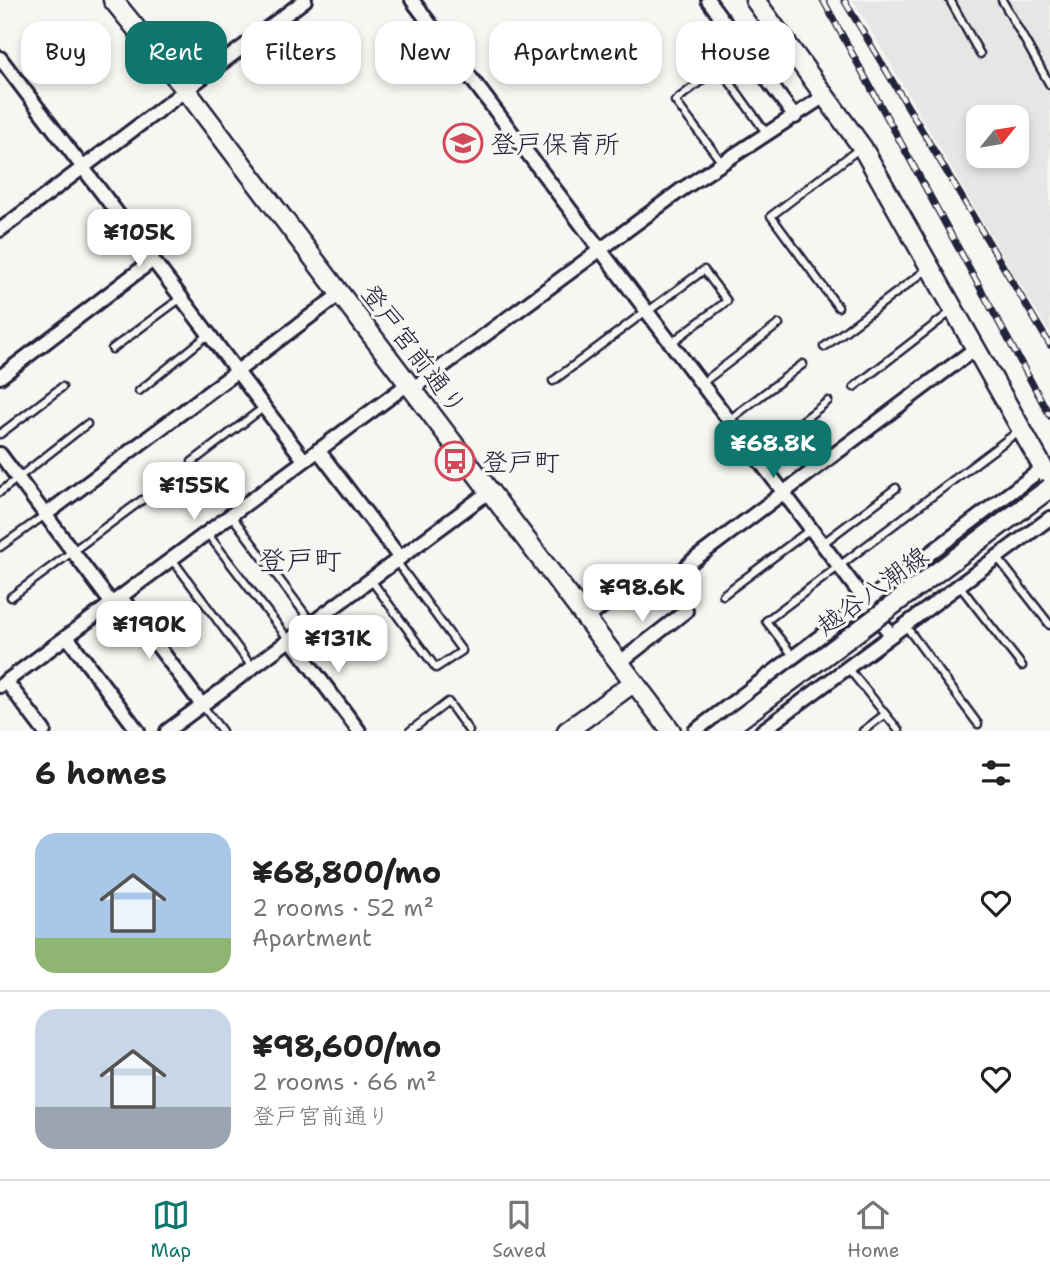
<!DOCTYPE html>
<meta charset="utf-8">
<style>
body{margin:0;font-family:"Shantell Sans","Klee One",sans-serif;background:#f6f6f6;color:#222;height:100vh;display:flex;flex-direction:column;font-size:26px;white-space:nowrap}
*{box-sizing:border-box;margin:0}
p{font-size:23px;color:#767676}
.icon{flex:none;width:38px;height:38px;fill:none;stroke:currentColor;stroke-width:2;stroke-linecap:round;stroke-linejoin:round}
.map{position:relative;height:731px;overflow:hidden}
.sheet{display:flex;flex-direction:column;background:#fff;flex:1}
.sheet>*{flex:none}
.guide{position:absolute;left:21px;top:21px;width:1008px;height:63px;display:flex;gap:14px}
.needle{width:46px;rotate:60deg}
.tools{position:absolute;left:966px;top:105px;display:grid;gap:14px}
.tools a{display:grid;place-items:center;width:63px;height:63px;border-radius:14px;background:#fff;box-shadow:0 4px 10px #0003;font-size:35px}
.price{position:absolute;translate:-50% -60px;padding:0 16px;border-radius:14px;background:#fff;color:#222;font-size:23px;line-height:46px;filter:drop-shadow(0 2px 4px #0008)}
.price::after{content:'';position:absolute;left:50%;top:42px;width:21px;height:16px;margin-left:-10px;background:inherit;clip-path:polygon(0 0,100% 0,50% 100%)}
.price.current{background:#0f766e;color:#fff}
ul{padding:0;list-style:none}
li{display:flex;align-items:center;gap:21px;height:175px;padding:0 35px}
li+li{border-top:2px solid #e0e0e0}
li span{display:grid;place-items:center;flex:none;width:196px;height:140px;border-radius:21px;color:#555}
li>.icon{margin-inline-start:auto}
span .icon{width:84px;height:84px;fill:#fffc;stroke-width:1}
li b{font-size:30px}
h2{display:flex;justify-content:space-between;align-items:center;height:84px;padding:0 35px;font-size:30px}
.chip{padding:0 24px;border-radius:21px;background:#fff;box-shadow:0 4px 10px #0003;font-size:24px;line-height:63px}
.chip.current{background:#0f766e;color:#fff}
.dock{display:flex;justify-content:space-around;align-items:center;height:98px;border-top:2px solid #e0e0e0;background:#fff;font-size:19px;color:#767676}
.dock a{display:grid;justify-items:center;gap:4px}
.dock .current{color:#0f766e}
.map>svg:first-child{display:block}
.built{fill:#e6e6e4;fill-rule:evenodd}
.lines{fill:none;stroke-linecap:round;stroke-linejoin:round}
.lane-casing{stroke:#22223b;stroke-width:11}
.street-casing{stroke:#22223b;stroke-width:18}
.secondary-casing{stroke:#22223b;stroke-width:23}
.lane{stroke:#f6f6f2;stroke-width:6}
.street{stroke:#f6f6f2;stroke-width:12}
.secondary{stroke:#f6f6f2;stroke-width:18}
.rail-casing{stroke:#22223b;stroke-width:7}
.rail{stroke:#f6f6f2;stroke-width:4.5;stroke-dasharray:13;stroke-linecap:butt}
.secondary-bridge-casing{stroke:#22223b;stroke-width:23;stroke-linecap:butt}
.secondary-bridge{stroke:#f6f6f2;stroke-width:18}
.labels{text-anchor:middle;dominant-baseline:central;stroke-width:6;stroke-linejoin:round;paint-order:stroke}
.poi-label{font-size:26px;fill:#22223b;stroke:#f6f6f2;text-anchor:start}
.street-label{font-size:26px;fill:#22223b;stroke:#f6f6f2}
.neighbourhood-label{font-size:28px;fill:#22223b;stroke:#f6f6f2}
</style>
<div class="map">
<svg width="1050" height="731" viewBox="0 0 1050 731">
<rect width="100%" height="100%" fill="#f6f6f2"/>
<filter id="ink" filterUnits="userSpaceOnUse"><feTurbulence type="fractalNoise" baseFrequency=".0143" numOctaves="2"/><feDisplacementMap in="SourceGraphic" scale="14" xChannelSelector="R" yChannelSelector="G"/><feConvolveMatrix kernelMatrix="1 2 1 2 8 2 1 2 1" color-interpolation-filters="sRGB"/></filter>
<g filter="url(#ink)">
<path class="built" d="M853,0H1050V333L992,238ZM978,117H1017V156H978Z"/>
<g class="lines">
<defs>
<g id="lane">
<polyline points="950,0 980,54"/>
<polyline points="1002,0 1050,85"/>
<polyline points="723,164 675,101 719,67 767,134"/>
<polyline points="838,307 771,216 860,148"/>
<polyline points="647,312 704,270 727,301 671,343"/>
<polyline points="824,347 929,268"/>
<polyline points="112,349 181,298"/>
<polyline points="553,381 646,311"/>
<polyline points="701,384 779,324"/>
<polyline points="854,387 952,311"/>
<polyline points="139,391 208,335"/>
<polyline points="729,420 803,364"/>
<polyline points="0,434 62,387"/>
<polyline points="756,457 828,401"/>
<polyline points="192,462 263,408"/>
<polyline points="0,492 87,424"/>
<polyline points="231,515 312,623"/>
<polyline points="207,533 289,640"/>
<polyline points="822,544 896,488"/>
<polyline points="0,547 45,515"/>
<polyline points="997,557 1050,625"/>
<polyline points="172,559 252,667"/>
<polyline points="371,580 436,668 462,651 396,561"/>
<polyline points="959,585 1022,666"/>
<polyline points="723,595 811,529"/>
<polyline points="11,597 142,500"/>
<polyline points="905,625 978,724"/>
<polyline points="794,657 766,621 1020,430"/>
<polyline points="848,668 899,731"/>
<polyline points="202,705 222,731"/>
<polyline points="410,731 448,702 469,731"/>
<polyline points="863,731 885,714"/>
</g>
<g id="street">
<polyline points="412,0 891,635"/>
<polyline points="708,0 795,117"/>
<polyline points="0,58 304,460"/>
<polyline points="0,230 305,0"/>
<polyline points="0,377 153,260"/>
<polyline points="412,389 681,190 826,95"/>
<polyline points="318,450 400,558"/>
<polyline points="0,454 112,604"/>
<polyline points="45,515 340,294"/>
<polyline points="121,597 202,705"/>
<polyline points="586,619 636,581 665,588 691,562 976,348"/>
<polyline points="68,638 138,731"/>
<polyline points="290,639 359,731"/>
<polyline points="619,663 686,611 668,585"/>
<polyline points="6,681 44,731"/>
<polyline points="0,686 408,384"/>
<polyline points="167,731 490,491"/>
<polyline points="695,731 1043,468"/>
<polyline points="762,731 1050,518"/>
</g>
<g id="secondary">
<polyline points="113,0 186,90 671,731"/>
<polyline points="755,0 862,147 1050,480"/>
<polyline points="567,731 633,683"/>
</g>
</defs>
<use href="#lane" class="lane-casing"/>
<use href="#street" class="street-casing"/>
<use href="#secondary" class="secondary-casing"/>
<use href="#lane" class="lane"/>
<use href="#street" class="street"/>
<use href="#secondary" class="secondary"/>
<defs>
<g id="rail">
<polyline points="823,0 1050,416"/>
<polyline points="844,0 1050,345"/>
</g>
</defs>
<use href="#rail" class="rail-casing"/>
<use href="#rail" class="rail"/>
<defs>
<polyline id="secondary-bridge" points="724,731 1050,488"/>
</defs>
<use href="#secondary-bridge" class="secondary-bridge-casing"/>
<use href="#secondary-bridge" class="secondary-bridge"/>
</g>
</g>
<defs>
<symbol id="school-ring" viewBox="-11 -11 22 22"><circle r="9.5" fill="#f6f6f2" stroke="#d1495b" stroke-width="1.5"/><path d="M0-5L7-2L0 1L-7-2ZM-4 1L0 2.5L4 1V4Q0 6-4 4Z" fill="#d1495b"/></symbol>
<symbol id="bus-ring" viewBox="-11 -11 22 22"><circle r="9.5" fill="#f6f6f2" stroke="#d1495b" stroke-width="1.5"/><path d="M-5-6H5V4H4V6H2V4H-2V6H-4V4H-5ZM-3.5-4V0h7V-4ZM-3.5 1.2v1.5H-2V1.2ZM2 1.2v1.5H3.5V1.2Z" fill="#d1495b"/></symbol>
</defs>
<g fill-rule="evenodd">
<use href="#school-ring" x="441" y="121" width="44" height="44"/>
<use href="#bus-ring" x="433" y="439" width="44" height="44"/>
</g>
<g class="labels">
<g class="poi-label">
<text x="490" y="143">登戸保育所</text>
<text x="482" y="461">登戸町</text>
</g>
<g class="street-label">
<text transform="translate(414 349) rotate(53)">登戸宮前通り</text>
<text transform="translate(872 590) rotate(-36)">越谷八潮線</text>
</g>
<g class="neighbourhood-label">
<text x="300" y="560">登戸町</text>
</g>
</g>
</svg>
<div class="tools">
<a><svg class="needle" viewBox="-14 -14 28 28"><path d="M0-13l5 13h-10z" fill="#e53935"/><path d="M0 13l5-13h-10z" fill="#767676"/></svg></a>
</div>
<b class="price" style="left:139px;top:269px">¥105K</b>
<b class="price current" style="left:773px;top:480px">¥68.8K</b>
<b class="price" style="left:194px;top:522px">¥155K</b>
<b class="price" style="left:642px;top:624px">¥98.6K</b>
<b class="price" style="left:149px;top:661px">¥190K</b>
<b class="price" style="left:338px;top:675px">¥131K</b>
<div class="guide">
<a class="chip">Buy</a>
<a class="chip current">Rent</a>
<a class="chip">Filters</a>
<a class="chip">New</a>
<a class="chip">Apartment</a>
<a class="chip">House</a>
</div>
</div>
<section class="sheet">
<h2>6 homes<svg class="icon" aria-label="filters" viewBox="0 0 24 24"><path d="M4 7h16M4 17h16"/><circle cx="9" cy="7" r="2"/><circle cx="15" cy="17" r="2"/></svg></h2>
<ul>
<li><span style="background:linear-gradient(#a9c7e8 75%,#8fb573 0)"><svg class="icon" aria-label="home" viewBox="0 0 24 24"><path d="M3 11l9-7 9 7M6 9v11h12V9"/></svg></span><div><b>¥68,800/mo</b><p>2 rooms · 52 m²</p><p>Apartment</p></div><svg class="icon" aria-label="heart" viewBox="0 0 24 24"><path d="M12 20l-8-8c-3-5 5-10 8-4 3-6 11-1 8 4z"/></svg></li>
<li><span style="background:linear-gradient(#c9d6e8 70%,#9aa5b1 0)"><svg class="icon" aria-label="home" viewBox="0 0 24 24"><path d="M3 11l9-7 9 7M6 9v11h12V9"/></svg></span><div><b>¥98,600/mo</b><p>2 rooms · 66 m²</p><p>登戸宮前通り</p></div><svg class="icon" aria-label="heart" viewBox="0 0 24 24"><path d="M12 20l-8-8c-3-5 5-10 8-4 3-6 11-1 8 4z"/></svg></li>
</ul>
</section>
<nav class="dock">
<a class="current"><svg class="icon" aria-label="map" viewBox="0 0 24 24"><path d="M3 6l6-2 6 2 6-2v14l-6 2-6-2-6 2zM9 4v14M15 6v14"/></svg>Map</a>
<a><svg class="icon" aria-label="saved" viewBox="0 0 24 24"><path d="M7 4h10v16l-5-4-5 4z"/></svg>Saved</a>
<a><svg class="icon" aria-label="home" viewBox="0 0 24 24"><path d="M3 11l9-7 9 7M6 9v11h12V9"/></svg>Home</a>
</nav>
